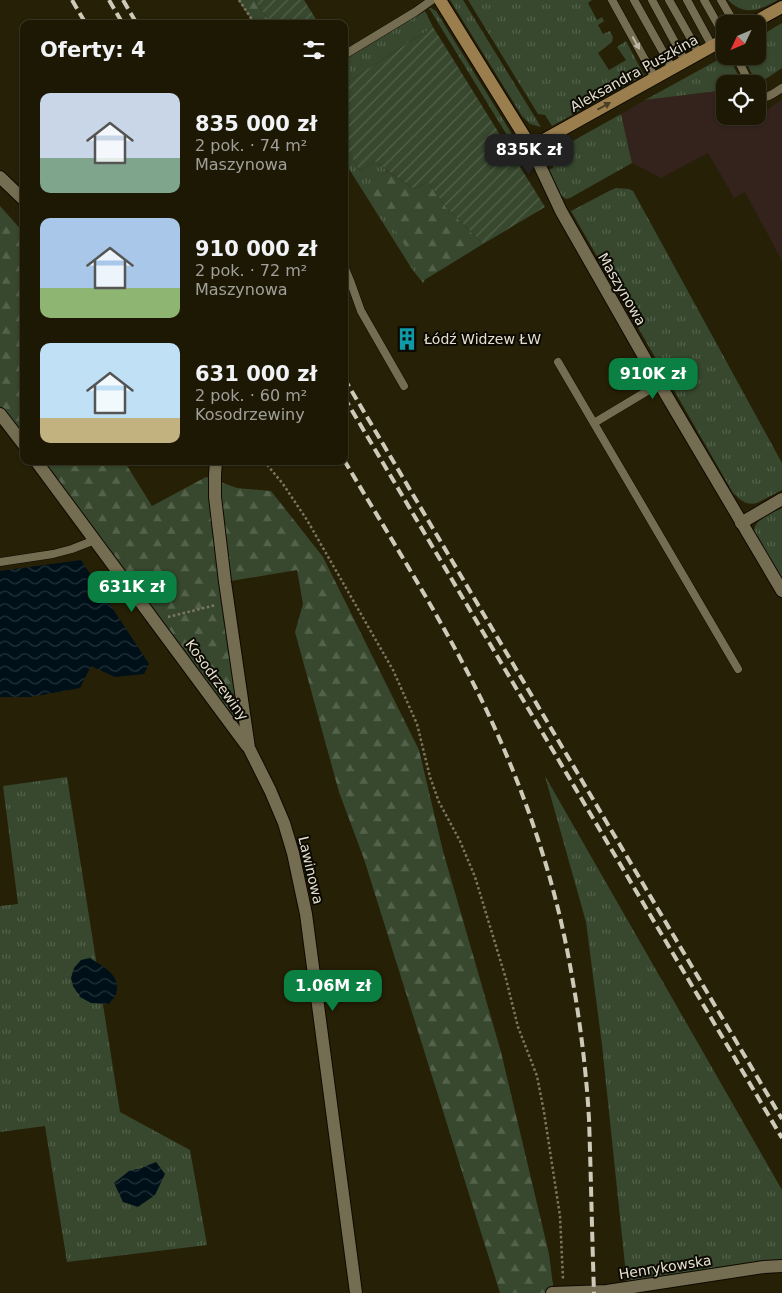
<!DOCTYPE html>
<html lang="pl">
<meta charset="utf-8">
<style>
body{margin:0;font-family:"DejaVu Sans",sans-serif;background:#25210e;color:#f1f3f6;height:100vh;display:flex;flex-direction:column;font-size:19px;white-space:nowrap}
*{box-sizing:border-box;margin:0}
p{font-size:16px;color:#a0a09a}
.icon{flex:none;width:28px;height:28px;fill:none;stroke:currentColor;stroke-width:2;stroke-linecap:round;stroke-linejoin:round}
.map{position:relative;flex:1;overflow:hidden}
.details{position:absolute;left:20px;top:20px;width:328px;height:445px;display:flex;flex-direction:column;background:#1c1804;border-radius:10px;box-shadow:0 1px 4px #0004,0 0 0 1px #3a3726}
.details>*{flex:none}
.needle{width:32px;rotate:226deg}
.buttons{position:absolute;left:716px;top:15px;display:grid;gap:10px}
.buttons a{display:grid;place-items:center;width:50px;height:50px;border-radius:10px;background:#1c1804;box-shadow:0 1px 4px #0004,0 0 0 1px #3a3726;font-size:25px}
.price{position:absolute;translate:-50% -42px;padding:0 11px;border-radius:10px;background:#0b8043;color:#fff;font-size:16px;line-height:32px;filter:drop-shadow(0 1px 2px #0008)}
.price::after{content:'';position:absolute;left:50%;top:30px;width:15px;height:11px;margin-left:-8px;background:inherit;clip-path:polygon(0 0,100% 0,50% 100%)}
.price.selected{background:#222;color:#fff}
ul{padding:0;list-style:none}
li{display:flex;align-items:center;gap:15px;height:125px;padding:0 20px}
li span{display:grid;place-items:center;flex:none;width:140px;height:100px;border-radius:10px;color:#555}
li>.icon{margin-inline-start:auto}
span .icon{width:60px;height:60px;fill:#fffc;stroke-width:1}
li b{font-size:21px}
h2{display:flex;justify-content:space-between;align-items:center;height:60px;padding:0 20px;font-size:21px}
.map>svg:first-child{display:block}
.commercial{fill:#34221d}
.grass{fill:url(#grass-tufts)}
.forest{fill:url(#forest-firs)}
.garden{fill:url(#garden-furrows)}
.water{fill:url(#water-waves)}
.lines{fill:none;stroke-linecap:round;stroke-linejoin:round}
.lane-casing{stroke:#0f0900;stroke-width:9}
.street-casing{stroke:#0f0900;stroke-width:14}
.secondary-casing{stroke:#0f0900;stroke-width:14}
.path{stroke:#7c7762;stroke-width:2.5;stroke-dasharray:2.5 2.5;stroke-linecap:butt}
.lane{stroke:#746d51;stroke-width:8}
.street{stroke:#746d51;stroke-width:12}
.secondary{stroke:#9b7e4e;stroke-width:12}
.rail{stroke:#cecab9;stroke-width:4;stroke-dasharray:10 5;stroke-linecap:butt}
.oneway{fill:#bdb8a4}
.oneway2{fill:#4c3e24}
.labels{text-anchor:middle;dominant-baseline:central;stroke-width:4;stroke-linejoin:round;paint-order:stroke}
.street-label{font-size:14px;fill:#e4e0d1;stroke:#0c0a02}
.poi-label{font-size:14px;fill:#e4e0d1;stroke:#0c0a02;text-anchor:start}
</style>
<div class="map">
<svg width="782" height="1293" viewBox="0 0 782 1293">
<defs>
<pattern id="grass-tufts" width="24" height="20" patternUnits="userSpaceOnUse" patternTransform="scale(1.25)"><rect width="24" height="20" fill="#37482e"/><path d="M3 7l-1-3M5 7V3M7 7l1-3M15 17l-1-3M17 17v-4M19 17l1-3" fill="none" stroke="#54624b"/></pattern>
<pattern id="forest-firs" width="22" height="20" patternUnits="userSpaceOnUse" patternTransform="scale(1.25)"><rect width="22" height="20" fill="#37482e"/><path d="M5 1l3.5 6h-7zM16 11l3.5 6h-7z" fill="#54624b"/></pattern>
<pattern id="garden-furrows" width="10" height="10" patternUnits="userSpaceOnUse" patternTransform="scale(1.25)"><rect width="10" height="10" fill="#37482e"/><path d="M-1 1l2-2M0 10L10 0M9 11l2-2" fill="none" stroke="#54624b"/></pattern>
<pattern id="water-waves" width="16" height="10" patternUnits="userSpaceOnUse" patternTransform="scale(1.25)"><rect width="16" height="10" fill="#001019"/><path d="M0 5q4-4 8 0t8 0" fill="none" stroke="#253239"/></pattern>
</defs>
<rect width="100%" height="100%" fill="#262006"/>
<polygon class="commercial" points="725,90 725,116 758,116 758,115 758,116 770,108 782,99 782,261 745,192 734,198 708,153 661,178 632,163 621,114 645,100"/>
<g class="grass">
<polygon points="450,0 463,0 541,127 530,124 522,116"/>
<polygon points="468,0 592,0 588,3 597,20 602,17 604,21 598,25 603,34 610,31 613,37 612,42 598,53 609,70 626,60 617,47 626,41 644,75 552,126 545,115 538,114"/>
<path d="M728,0H778C760,10 745,17 728,0Z"/>
<polygon points="429,8 431,8 436,11 507,126 531,167 530,168 526,166"/>
<polygon points="425,11 433,27 344,84 344,60"/>
<path d="M782,23V68L764,80L767,88C754,85 749,67 744,56H758V37Z"/>
<polygon points="725,56 729,58 743,84 725,84 725,90 645,100"/>
<path d="M621,114L632,163L570,198L566,199C556,193 553,180 548,170L553,168C552,161 551,157 555,151Z"/>
<polygon points="344,145 360,171 374,161 388,171 368,185 426,278 423,283 412,269 344,161"/>
<path d="M616,188L629,189L633,191L782,463V490L757,503C747,506 740,500 733,493L571,211L609,191Z"/>
<path d="M782,508V580L754,533C753,519 772,513 782,508Z"/>
<polygon points="545,776 782,1190 782,1261 627,1284 602,1045 586,922"/>
<polygon points="67,777 120,1112 190,1150 207,1245 67,1262 45,1126 0,1132 0,906 18,904 3,786"/>
</g>
<g class="forest">
<polygon points="238,0 255,0 271,24 254,24"/>
<polygon points="388,171 414,189 428,182 444,205 483,244 426,279 367,185"/>
<polygon points="0,206 24,233 24,445 0,414"/>
<polygon points="36,461 124,461 152,506 206,477 237,488 271,491 323,557 419,750 443,851 501,1052 549,1254 554,1293 500,1293 364,859 339,792 295,632 303,604 297,570 225,582 249,748"/>
</g>
<g class="garden">
<polygon points="255,0 304,0 319,24 271,24"/>
<polygon points="433,27 545,207 483,244 444,205 428,182 414,189 374,161 360,171 344,145 344,84"/>
</g>
<g class="water">
<polygon points="81,560 149,664 144,674 115,677 91,666 80,688 31,697 0,697 0,571"/>
<path d="M90,958C103,967 122,975 116,994C115,997 111,1001 109,1004L91,1003L80,997L73,986L71,978L74,968L81,960Z"/>
<polygon points="156,1162 165,1174 155,1195 138,1207 123,1202 114,1183 129,1171 141,1168"/>
</g>
<g class="lines">
<defs>
<g id="lane">
<polyline points="612,0 655,78"/>
<polyline points="634,0 672,68"/>
<polyline points="652,0 685,61"/>
<polyline points="669,0 699,53"/>
<polyline points="687,0 712,46"/>
<polyline points="704,0 725,37"/>
<polyline points="721,0 735,24"/>
<polyline points="344,55 415,12 432,0"/>
<polyline points="736,56 750,84"/>
<path d="M758,96C766,100 774,93 782,88"/>
<polyline points="344,266 351,283 361,311 404,386"/>
<polyline points="558,362 738,669"/>
<polyline points="594,423 659,384"/>
<polyline points="0,562 53,554 72,549 95,540"/>
</g>
<g id="street">
<polyline points="531,147 561,211 655,376 782,591"/>
<polyline points="0,177 24,200"/>
<polyline points="0,414 24,445"/>
<polyline points="36,461 247,746"/>
<polyline points="216,461 215,475 215,497 225,582 249,748 270,790 284,823 293,853 306,914 356,1293"/>
<polyline points="741,523 782,499"/>
<polyline points="552,1293 607,1291 764,1267 782,1266"/>
</g>
<g id="secondary">
<polyline points="440,0 531,147 725,39"/>
<polyline points="751,24 782,7"/>
</g>
</defs>
<use href="#lane" class="lane-casing"/>
<use href="#street" class="street-casing"/>
<use href="#secondary" class="secondary-casing"/>
<g class="path">
<polyline points="239,0 255,24"/>
<polyline points="264,461 283,484 307,520 393,670 417,724 430,777 439,802 460,841 475,877 506,979 518,1027 537,1076 544,1112 560,1216 563,1279"/>
<polyline points="168,617 216,605"/>
</g>
<use href="#lane" class="lane"/>
<use href="#street" class="street"/>
<use href="#secondary" class="secondary"/>
<g class="rail">
<polyline points="72,0 86,24"/>
<polyline points="109,0 123,24"/>
<polyline points="123,0 137,24"/>
<polyline points="344,378 782,1119"/>
<polyline points="344,397 782,1138"/>
<path d="M344,460C392,541 444,622 485,707C523,787 553,873 569,960C579,1013 586,1066 589,1119C591,1177 592,1235 594,1293"/>
</g>
</g>
<defs><path id="oneway-solid" d="M-6-.8H1V-3.2L6.5 0L1 3.2V.8H-6Z" transform="scale(1.25)"/></defs>
<use class="oneway" href="#oneway-solid" transform="translate(636 43) rotate(61)"/>
<use class="oneway2" href="#oneway-solid" transform="translate(604 106) rotate(-29)"/>
<defs>
<symbol id="building-bare" viewBox="-9 -9 18 18"><path d="M-4-6H4V6H1V3H-1V6H-4ZM-2.5-4.3h1.7v1.8h-1.7ZM.8-4.3h1.7v1.8H.8ZM-2.5-1h1.7V.8h-1.7ZM.8-1h1.7V.8H.8Z" fill="#0f9aa8" stroke="#0c0a02" stroke-width="2.5" paint-order="stroke"/></symbol>
</defs>
<g fill-rule="evenodd">
<use href="#building-bare" x="391" y="323" width="32" height="32"/>
</g>
<g class="labels">
<g class="street-label">
<text transform="translate(634 73) rotate(-29)">Aleksandra Puszkina</text>
<text transform="translate(622 289) rotate(60)">Maszynowa</text>
<text transform="translate(217 680) rotate(54)">Kosodrzewiny</text>
<text transform="translate(311 870) rotate(77)">Lawinowa</text>
<text transform="translate(665 1267) rotate(-9)">Henrykowska</text>
</g>
<g class="poi-label">
<text x="424" y="339">Łódź Widzew ŁW</text>
</g>
</g>
</svg>
<div class="buttons">
<a><svg class="needle" viewBox="-14 -14 28 28"><path d="M0-13l5 13h-10z" fill="#e53935"/><path d="M0 13l5-13h-10z" fill="#a0a09a"/></svg></a>
<a><svg class="icon" aria-label="locate" viewBox="0 0 24 24"><circle cx="12" cy="12" r="6"/><path d="M12 2v4M12 18v4M2 12h4M18 12h4"/></svg></a>
</div>
<b class="price selected" style="left:529px;top:176px">835K zł</b>
<b class="price" style="left:653px;top:400px">910K zł</b>
<b class="price" style="left:132px;top:613px">631K zł</b>
<b class="price" style="left:333px;top:1012px">1.06M zł</b>
<section class="details">
<h2>Oferty: 4<svg class="icon" aria-label="filters" viewBox="0 0 24 24"><path d="M4 7h16M4 17h16"/><circle cx="9" cy="7" r="2"/><circle cx="15" cy="17" r="2"/></svg></h2>
<ul>
<li><span style="background:linear-gradient(#c9d6e8 65%,#7fa58c 0)"><svg class="icon" aria-label="home" viewBox="0 0 24 24"><path d="M3 11l9-7 9 7M6 9v11h12V9"/></svg></span><div><b>835 000 zł</b><p>2 pok. · 74 m²</p><p>Maszynowa</p></div></li>
<li><span style="background:linear-gradient(#a9c7e8 70%,#8fb573 0)"><svg class="icon" aria-label="home" viewBox="0 0 24 24"><path d="M3 11l9-7 9 7M6 9v11h12V9"/></svg></span><div><b>910 000 zł</b><p>2 pok. · 72 m²</p><p>Maszynowa</p></div></li>
<li><span style="background:linear-gradient(#bfe0f5 75%,#c2b280 0)"><svg class="icon" aria-label="home" viewBox="0 0 24 24"><path d="M3 11l9-7 9 7M6 9v11h12V9"/></svg></span><div><b>631 000 zł</b><p>2 pok. · 60 m²</p><p>Kosodrzewiny</p></div></li>
</ul>
</section>
</div>
